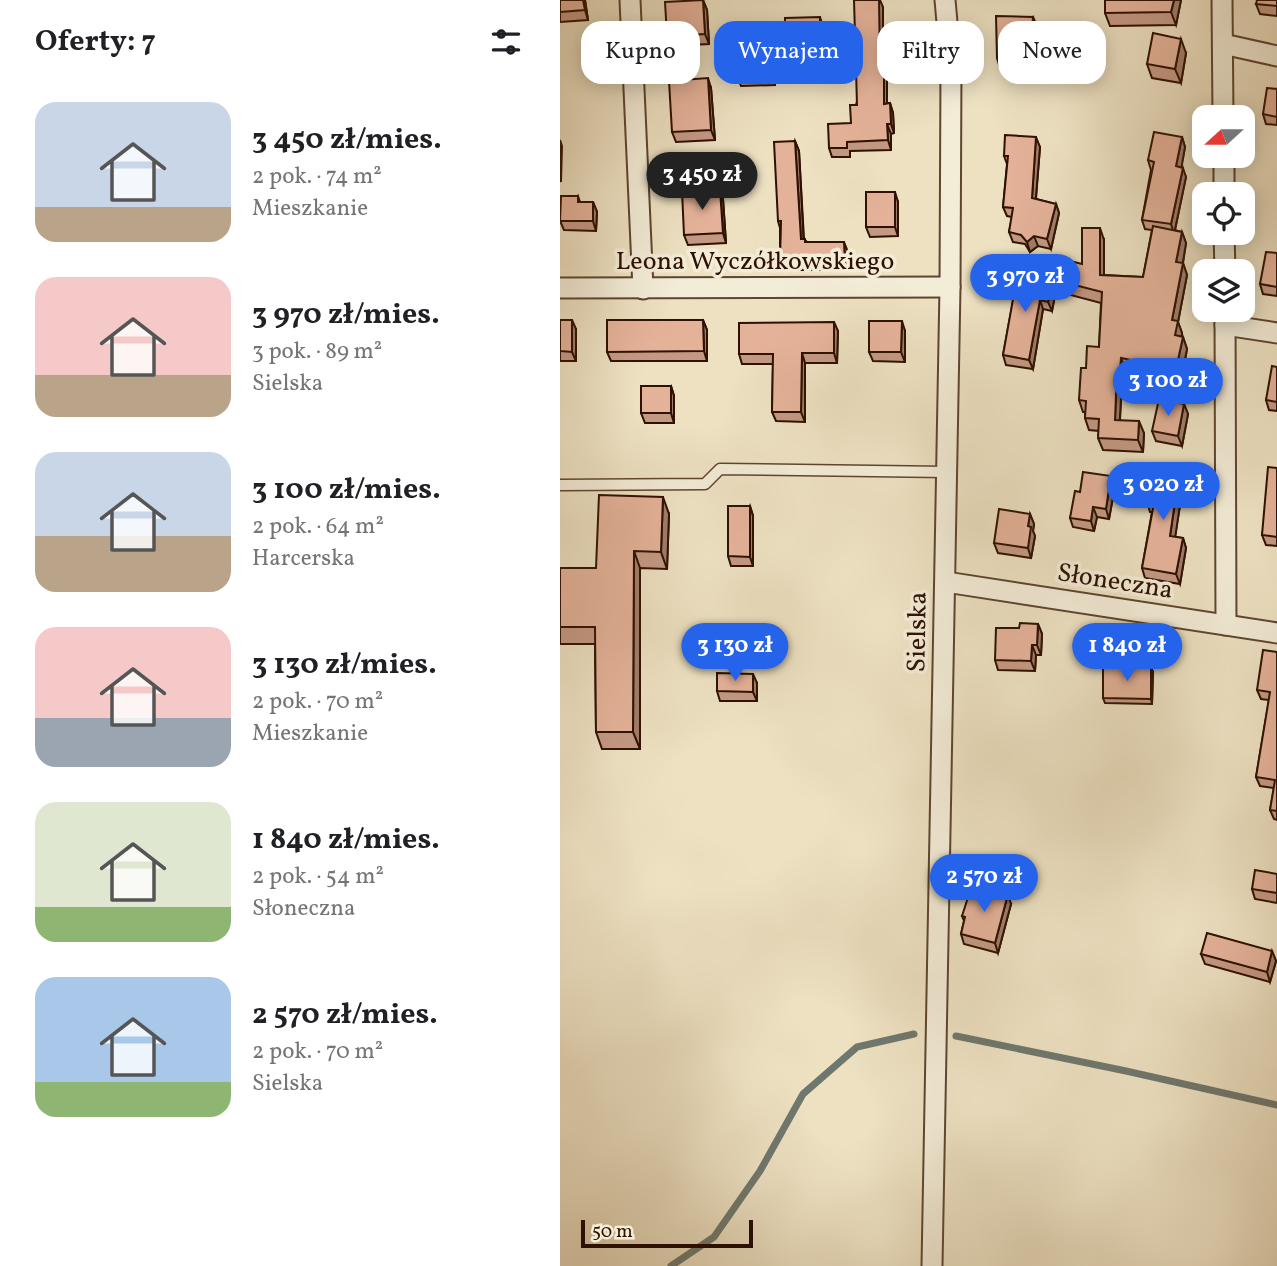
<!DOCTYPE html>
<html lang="pl">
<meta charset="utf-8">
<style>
body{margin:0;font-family:Vollkorn,serif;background:#f2f2f2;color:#202124;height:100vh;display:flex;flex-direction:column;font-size:26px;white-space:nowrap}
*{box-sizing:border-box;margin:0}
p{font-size:23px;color:#757577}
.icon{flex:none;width:38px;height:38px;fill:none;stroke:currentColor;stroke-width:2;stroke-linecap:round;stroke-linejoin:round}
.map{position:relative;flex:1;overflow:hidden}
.sheet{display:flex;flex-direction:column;background:#fff;width:560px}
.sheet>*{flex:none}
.top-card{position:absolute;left:21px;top:21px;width:590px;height:63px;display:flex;gap:14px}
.needle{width:46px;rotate:249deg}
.controls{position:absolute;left:632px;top:105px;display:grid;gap:14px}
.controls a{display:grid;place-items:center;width:63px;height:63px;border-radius:14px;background:#fff;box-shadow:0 4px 18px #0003;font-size:35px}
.scale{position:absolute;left:21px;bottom:18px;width:172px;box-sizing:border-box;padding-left:7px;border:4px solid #2e1100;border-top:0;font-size:19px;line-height:24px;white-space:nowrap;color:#2e1100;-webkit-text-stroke:5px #f3ecd7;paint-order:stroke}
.price{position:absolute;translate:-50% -60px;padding:0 16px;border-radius:24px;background:#2563eb;color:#fff;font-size:23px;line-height:46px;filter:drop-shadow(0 2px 4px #0008)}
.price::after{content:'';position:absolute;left:50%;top:42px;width:21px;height:16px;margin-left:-10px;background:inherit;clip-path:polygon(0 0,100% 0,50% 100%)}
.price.selected{background:#222;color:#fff}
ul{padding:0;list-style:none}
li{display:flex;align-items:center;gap:21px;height:175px;padding:0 35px}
li span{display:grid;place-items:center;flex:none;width:196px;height:140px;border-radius:21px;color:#555}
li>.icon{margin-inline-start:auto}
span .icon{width:84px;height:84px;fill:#fffc;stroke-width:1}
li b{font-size:30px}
h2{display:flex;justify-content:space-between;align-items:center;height:84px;padding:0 35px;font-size:30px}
.chip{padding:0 24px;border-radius:21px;background:#fff;box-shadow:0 4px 18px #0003;font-size:24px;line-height:63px}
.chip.selected{background:#2563eb;color:#fff}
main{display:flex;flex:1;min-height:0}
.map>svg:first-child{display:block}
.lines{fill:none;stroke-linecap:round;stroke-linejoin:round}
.stream{stroke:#6f786e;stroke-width:7}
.service-casing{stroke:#5e4530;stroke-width:13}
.minor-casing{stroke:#5e4530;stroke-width:23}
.service{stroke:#f3ecd7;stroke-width:10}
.minor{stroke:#f3ecd7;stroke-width:19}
.wall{fill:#c49984;stroke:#2e1100;stroke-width:2}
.shaded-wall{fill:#a07d6b;stroke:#2e1100;stroke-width:2}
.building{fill:#e4b299;stroke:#2e1100;stroke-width:2}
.labels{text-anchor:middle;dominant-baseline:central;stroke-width:7;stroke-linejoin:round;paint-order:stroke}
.street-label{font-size:26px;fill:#2e1100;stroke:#f3ecd7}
</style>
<main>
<section class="sheet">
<h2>Oferty: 7<svg class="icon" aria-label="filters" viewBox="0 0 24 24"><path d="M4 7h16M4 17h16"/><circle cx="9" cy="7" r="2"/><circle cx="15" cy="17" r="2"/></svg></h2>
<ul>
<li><span style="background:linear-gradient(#c9d6e8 75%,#b9a48a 0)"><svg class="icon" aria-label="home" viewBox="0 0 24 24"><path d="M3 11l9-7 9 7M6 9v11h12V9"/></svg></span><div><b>3 450 zł/mies.</b><p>2 pok. · 74 m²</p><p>Mieszkanie</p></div></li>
<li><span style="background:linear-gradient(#f6c9c9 70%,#b9a48a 0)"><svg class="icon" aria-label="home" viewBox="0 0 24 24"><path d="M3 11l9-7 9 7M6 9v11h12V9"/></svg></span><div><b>3 970 zł/mies.</b><p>3 pok. · 89 m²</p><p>Sielska</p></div></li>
<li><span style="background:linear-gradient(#c9d6e8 60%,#b9a48a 0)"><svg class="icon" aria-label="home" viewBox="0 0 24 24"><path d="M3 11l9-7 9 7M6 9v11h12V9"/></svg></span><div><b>3 100 zł/mies.</b><p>2 pok. · 64 m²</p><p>Harcerska</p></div></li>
<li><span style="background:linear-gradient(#f6c9c9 65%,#9aa5b1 0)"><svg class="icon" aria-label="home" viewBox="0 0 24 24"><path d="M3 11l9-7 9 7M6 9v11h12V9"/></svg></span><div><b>3 130 zł/mies.</b><p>2 pok. · 70 m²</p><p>Mieszkanie</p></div></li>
<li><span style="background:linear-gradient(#dfe7d0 75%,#8fb573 0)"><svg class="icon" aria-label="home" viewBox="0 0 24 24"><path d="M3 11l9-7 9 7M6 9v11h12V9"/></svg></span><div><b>1 840 zł/mies.</b><p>2 pok. · 54 m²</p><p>Słoneczna</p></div></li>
<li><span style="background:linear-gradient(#a9c7e8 75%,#8fb573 0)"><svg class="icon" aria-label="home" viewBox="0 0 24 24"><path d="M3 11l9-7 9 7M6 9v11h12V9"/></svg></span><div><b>2 570 zł/mies.</b><p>2 pok. · 70 m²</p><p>Sielska</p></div></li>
</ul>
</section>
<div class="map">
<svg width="717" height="1266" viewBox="0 0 717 1266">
<rect width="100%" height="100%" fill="#ede1c2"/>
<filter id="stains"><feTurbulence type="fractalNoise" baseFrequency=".00286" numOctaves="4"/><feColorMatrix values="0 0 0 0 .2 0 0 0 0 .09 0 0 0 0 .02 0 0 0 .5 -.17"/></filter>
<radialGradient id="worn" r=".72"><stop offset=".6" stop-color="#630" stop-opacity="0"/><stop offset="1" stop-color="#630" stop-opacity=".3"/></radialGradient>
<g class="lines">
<g class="stream">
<polyline points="396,1036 566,1071 717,1105"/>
<polyline points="111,1266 154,1237 200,1171 243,1094 297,1047 354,1034"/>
</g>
<defs>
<polyline id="service" points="0,485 145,484 160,469 387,472"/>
<g id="minor">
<polyline points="70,0 83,289"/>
<polyline points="662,0 663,117"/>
<polyline points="663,44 717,56"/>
<polyline points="664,156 664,194"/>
<polyline points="664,233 665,271"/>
<polyline points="0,288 390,287"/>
<polyline points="665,310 666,625"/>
<polyline points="665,325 717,333"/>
<polyline points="386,582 717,633"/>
<polyline points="372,1266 390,287 391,67 385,0"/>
</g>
</defs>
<use href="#service" class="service-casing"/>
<use href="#minor" class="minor-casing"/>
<use href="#service" class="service"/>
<use href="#minor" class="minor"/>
</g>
<g class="wall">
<polygon points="0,0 25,0 28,20 0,22"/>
<polygon points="143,0 147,10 149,44 111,46 107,36"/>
<polygon points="545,0 621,0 616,25 550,26 545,13"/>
<polygon points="717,0 717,16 700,14 696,4"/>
<polygon points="323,7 323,59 327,68 327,103 330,103 333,113 334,133 331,134 331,150 290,151 290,157 272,157 269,148 291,123"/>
<polygon points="473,17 477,27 474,69 440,68 437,58"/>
<polygon points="263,27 264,55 229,56 225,46"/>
<polygon points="211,47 214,56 215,85 181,86 177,76"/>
<polygon points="626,53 621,83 592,78 587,64"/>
<polygon points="151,88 155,140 116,142 112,132"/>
<polygon points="717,89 717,125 706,124 703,114"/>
<polygon points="622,137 625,147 621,167 626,177 615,230 622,232 626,243 623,263 627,275 618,322 622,333 622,337 623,337 627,349 621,381 566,370 565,383 562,383 560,420 584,433 583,452 543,450 538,438 539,431 529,430 525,418 525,412 523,412 519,400 526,368 539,347 541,303 503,293 499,281 507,273 522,264 544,240 544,275 583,277 592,230 585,229 582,220 591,170 588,160"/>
<polygon points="235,141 239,151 244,239 247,242 288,252 288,270 223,270 220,260 220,228 218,221"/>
<polygon points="480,147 476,199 496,204 499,213 491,249 478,246 470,252 465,244 453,242 449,232 452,217 447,216 443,207 447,164 444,156"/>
<polygon points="18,196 20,202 33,202 37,212 36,231 4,230 0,221"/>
<polygon points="163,199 166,243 128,245 124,235"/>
<polygon points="338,202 338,236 310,237 306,227"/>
<polygon points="717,253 717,296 703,294 700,284"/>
<polygon points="496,290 492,311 483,309 473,369 446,365 443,355 453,301 450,293"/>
<polygon points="0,320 16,329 16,361 0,361"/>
<polygon points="143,320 147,330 147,361 51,361 47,352"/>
<polygon points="278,331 277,363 245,363 245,422 216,421 212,412 213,364 182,364 179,354"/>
<polygon points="345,331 345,362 313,361 309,352"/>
<polygon points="717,367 717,411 709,410 706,400"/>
<polygon points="111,386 114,396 114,423 85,423 81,413"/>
<polygon points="624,404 628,414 622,446 596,441 592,431"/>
<polygon points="717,468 717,546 706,545 702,535"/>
<polygon points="551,476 555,486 549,519 537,517 534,531 513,527 510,518 520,492"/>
<polygon points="629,483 625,505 620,505 615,537 623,538 626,548 620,584 585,578 582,568 592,512 590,512 587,502"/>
<polygon points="190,506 193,516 193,566 171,566 168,556"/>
<polygon points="109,514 107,569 80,568 80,749 42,749 36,732 35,644 0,644 0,568 36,568"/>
<polygon points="470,514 474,524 473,531 475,536 471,558 438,553 434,543"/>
<polygon points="478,624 482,634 481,655 476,655 475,671 438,670 435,660 459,628"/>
<polygon points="717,652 717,820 714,819 710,810 714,788 700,786 696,777 709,700 701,699 697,690"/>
<polygon points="593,672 592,704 545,703 543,698"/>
<polygon points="197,683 197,701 160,701 157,691"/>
<polygon points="717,874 717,903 695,899 692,889"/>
<polygon points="451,904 438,953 404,944 401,934 404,921 402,916"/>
<polygon points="712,951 716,961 710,982 645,964 641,954"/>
</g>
<g class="shaded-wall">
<polygon points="23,0 25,0 28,20 25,10"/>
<polygon points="143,0 147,10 149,44 145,34"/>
<polygon points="317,0 320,0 323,7 323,68 320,59"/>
<polygon points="614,0 621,0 616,25 611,12"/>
<polygon points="260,17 263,27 264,55 260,45"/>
<polygon points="473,17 477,27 474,69 470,59"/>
<polygon points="621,39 626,53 621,83 615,69"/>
<polygon points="211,47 214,56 215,85 211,75"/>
<polygon points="324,59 327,68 327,113 324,104"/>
<polygon points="148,78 151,88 155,140 151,130"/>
<polygon points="330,103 333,113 334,133 331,124"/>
<polygon points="327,124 331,134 331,150 328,140"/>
<polygon points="476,137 480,147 475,208 472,198"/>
<polygon points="622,137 625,147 620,176 616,166"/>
<polygon points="0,140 2,146 1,182 0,178"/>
<polygon points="235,141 239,151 244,248 241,239"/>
<polygon points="623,168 626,177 614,234 611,224"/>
<polygon points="160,189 163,199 166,243 163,233"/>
<polygon points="335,192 338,202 338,236 335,227"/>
<polygon points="33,202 37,212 36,231 33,221"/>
<polygon points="496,204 499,213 491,249 487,239"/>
<polygon points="540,228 544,240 544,287 540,275"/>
<polygon points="622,232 626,243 621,274 616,262"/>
<polygon points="474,236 478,246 470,252 467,242"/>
<polygon points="284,242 288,252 288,270 285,260"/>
<polygon points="623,263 627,275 618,322 622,333 620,347 615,335 612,320"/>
<polygon points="493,281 496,290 492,311 488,302"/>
<polygon points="480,300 483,309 473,369 469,360"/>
<polygon points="12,320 16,329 16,361 12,352"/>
<polygon points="143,320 147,330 147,361 144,351"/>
<polygon points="342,321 345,331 345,362 341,352"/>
<polygon points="274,322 278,331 277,363 274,353"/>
<polygon points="623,337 627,349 621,381 616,369"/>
<polygon points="242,353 245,363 245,422 241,412"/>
<polygon points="561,358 566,370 565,383 560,371"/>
<polygon points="557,371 562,383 559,431 555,420"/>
<polygon points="111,386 114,396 114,423 111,413"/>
<polygon points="624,404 628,414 622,446 618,436"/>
<polygon points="579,421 584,433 583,452 578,440"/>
<polygon points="625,473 629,483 625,505 622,496"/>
<polygon points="551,476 555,486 549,519 546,509"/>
<polygon points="616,495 620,505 614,545 610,536"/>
<polygon points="103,497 109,514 107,569 101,552"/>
<polygon points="190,506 193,516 193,566 190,557"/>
<polygon points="533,507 537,517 534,531 531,521"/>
<polygon points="470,514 474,524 473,531 475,536 471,558 468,548 468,526"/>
<polygon points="623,538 626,548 620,584 616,574"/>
<polygon points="74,551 80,568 80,749 73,732"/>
<polygon points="478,624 482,634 481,655 477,645"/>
<polygon points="472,645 476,655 475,671 471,661"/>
<polygon points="591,667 593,672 592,704 591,699"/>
<polygon points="193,674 197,683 197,701 193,692"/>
<polygon points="448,894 451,904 438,953 435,943"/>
<polygon points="712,951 716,961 710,982 707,972"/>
</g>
<g class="building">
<polygon points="0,0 23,0 25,10 0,12"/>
<polygon points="143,0 145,34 107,36 105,2"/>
<polygon points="294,0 319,0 320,59 324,59 324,104 330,103 331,124 327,124 328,140 287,142 287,148 269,148 268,124 291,123 290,105 297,105"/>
<polygon points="545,0 614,0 611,12 545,13"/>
<polygon points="697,0 717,0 717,6 696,4"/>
<polygon points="436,16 473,17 470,59 437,58"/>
<polygon points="260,17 260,45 225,46 225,18"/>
<polygon points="593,33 621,39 615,69 587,64"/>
<polygon points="211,47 211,75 177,76 177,48"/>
<polygon points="148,78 151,130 112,132 109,81"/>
<polygon points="707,88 717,89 717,117 703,114"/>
<polygon points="594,132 622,137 616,166 623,168 611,224 582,220 594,162 588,160"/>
<polygon points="445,135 476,137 472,198 496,204 487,239 474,236 467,242 461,235 449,232 453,208 443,207 448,156 444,156"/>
<polygon points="235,141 241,239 245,239 245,242 284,242 285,260 220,260 221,221 218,221 214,142"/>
<polygon points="160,189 163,233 124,235 122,191"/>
<rect x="306" y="192" width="29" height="35"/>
<polygon points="1,196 18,196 18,202 33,202 33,221 0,221"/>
<polygon points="593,226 622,232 616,262 623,263 612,320 618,321 615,335 623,337 616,369 561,358 560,371 557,371 555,420 579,421 578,440 538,438 539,419 525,418 526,401 519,400 521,368 526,368 527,346 539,347 542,292 499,281 500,272 507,273 510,261 522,264 522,228 540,228 540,275 583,277"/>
<polygon points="706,252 717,253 717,287 700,284"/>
<polygon points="455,272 493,281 488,302 480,300 469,360 443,355 454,294 450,293"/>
<polygon points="0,320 12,320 12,352 0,351"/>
<polygon points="47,320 143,320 144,351 47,352"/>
<polygon points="309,321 342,321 341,352 309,352"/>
<polygon points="274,322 274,353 242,353 241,412 212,412 213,354 179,354 179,323"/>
<polygon points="712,366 717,367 717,402 706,400"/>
<rect x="81" y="386" width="30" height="27"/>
<polygon points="599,399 624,404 618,436 592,431"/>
<polygon points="708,467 717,468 717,537 702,535"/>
<polygon points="592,468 625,473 622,496 616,495 610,536 623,538 616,574 582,568 594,503 587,502"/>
<polygon points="523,472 551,476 546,509 533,507 531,521 510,518 515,491 520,492"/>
<polygon points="39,495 103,497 101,552 74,551 73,732 36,732 35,627 0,627 0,568 36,568"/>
<polygon points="168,506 190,506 190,557 168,556"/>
<polygon points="439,509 470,514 468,526 471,527 468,548 434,543"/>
<polygon points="460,623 478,624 477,645 472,645 471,661 435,660 436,628 459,628"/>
<polygon points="703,650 717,652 717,811 710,810 715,780 696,777 710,692 697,690"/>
<polygon points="543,667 591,667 591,699 543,698"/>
<polygon points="157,673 193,674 193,692 157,691"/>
<polygon points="695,870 717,874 717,893 692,889"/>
<polygon points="412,885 448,894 435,943 401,934 405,917 402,916"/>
<polygon points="647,933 712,951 707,972 641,954"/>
</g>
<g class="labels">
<g class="street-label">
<text x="195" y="262">Leona Wyczółkowskiego</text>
<text transform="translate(555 582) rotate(9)">Słoneczna</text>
<text transform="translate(358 632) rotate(-89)">Sielska</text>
</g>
</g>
<rect width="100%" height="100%" filter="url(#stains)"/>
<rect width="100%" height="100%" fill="url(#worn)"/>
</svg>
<div class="controls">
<a><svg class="needle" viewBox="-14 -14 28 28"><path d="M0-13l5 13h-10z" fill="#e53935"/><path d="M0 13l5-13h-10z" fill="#757577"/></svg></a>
<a><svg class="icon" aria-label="locate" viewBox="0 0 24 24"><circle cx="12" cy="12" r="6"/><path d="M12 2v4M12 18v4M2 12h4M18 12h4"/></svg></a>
<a><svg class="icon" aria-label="layers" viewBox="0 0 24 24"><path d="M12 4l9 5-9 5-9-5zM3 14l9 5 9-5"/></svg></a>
</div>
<div class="scale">50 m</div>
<b class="price selected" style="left:142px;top:212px">3 450 zł</b>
<b class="price" style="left:465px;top:314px">3 970 zł</b>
<b class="price" style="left:608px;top:418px">3 100 zł</b>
<b class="price" style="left:603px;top:522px">3 020 zł</b>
<b class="price" style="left:175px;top:683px">3 130 zł</b>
<b class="price" style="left:567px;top:683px">1 840 zł</b>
<b class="price" style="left:424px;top:914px">2 570 zł</b>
<div class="top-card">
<a class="chip">Kupno</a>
<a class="chip selected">Wynajem</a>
<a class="chip">Filtry</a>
<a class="chip">Nowe</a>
</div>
</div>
</main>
